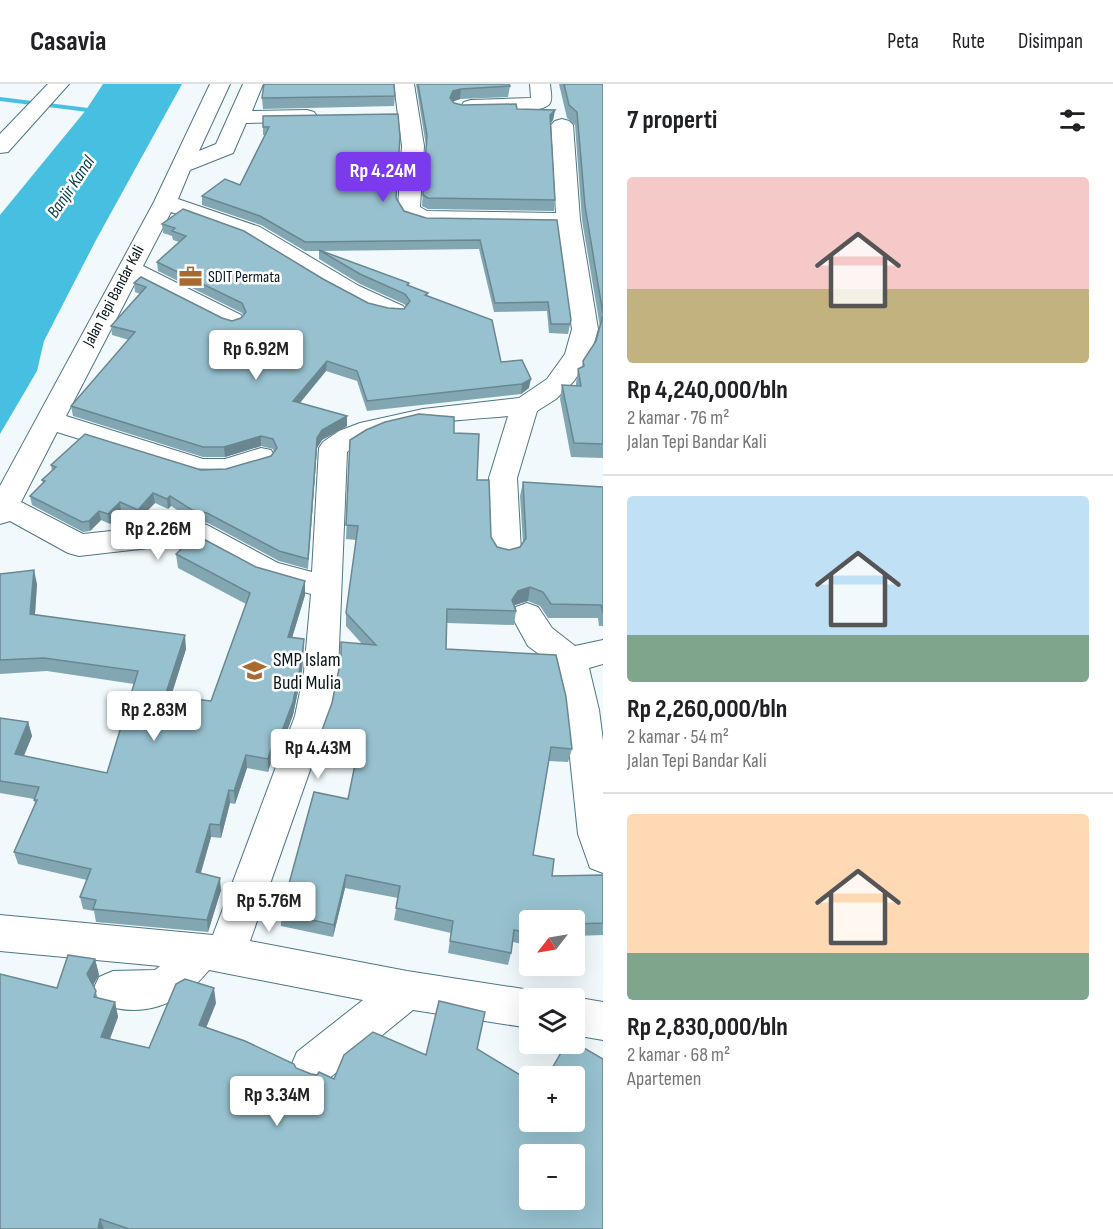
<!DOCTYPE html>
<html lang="id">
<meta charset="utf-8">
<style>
body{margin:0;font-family:"Sofia Sans Condensed",sans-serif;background:#f2f2f2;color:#202124;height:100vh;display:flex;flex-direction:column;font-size:22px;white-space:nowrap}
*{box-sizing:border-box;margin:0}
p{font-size:20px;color:#757577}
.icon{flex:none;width:33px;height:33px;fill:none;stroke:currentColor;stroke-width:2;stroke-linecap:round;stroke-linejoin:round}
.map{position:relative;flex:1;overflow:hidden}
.sheet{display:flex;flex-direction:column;background:#fff;width:510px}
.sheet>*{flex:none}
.needle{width:39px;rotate:239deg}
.tools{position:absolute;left:519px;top:826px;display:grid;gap:12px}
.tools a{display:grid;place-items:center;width:66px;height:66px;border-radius:6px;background:#fff;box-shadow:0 6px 24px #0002;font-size:30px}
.price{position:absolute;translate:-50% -51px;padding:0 14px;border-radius:6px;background:#fff;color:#222;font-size:20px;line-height:39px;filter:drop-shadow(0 2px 3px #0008)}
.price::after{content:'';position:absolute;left:50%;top:36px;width:18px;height:14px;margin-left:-9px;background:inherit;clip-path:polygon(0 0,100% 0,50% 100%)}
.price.active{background:#7c3aed;color:#fff}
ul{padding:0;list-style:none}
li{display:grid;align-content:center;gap:12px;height:318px;padding:0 24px}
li+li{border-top:2px solid #e0e0e0}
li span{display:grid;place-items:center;height:186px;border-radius:6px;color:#555}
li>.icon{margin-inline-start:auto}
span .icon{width:108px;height:108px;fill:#fffc;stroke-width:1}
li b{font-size:26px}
h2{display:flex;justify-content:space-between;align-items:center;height:72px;padding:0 24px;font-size:26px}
header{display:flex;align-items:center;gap:36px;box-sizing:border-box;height:84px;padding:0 30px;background:#fff;border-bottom:2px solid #e0e0e0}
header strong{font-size:28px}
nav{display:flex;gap:33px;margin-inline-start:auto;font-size:21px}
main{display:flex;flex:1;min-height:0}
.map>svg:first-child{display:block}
.water{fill:#46bfe1}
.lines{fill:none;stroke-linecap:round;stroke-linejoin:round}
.stream{fill:#46bfe1;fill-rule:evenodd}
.minor-casing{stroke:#4d7682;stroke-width:2}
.minor{fill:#fff;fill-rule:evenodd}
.wall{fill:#82a6b2}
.shaded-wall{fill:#6a8791}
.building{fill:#97c1cf;stroke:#6a8791;stroke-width:1.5;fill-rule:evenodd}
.labels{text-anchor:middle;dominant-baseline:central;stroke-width:5;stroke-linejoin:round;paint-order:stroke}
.far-poi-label{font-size:16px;fill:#05151a;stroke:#fff;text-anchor:start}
.far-street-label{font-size:16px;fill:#05151a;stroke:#fff}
.far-water-label{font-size:18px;font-style:italic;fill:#023b49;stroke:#fff}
.poi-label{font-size:20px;fill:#05151a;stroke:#fff;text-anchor:start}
</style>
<header>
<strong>Casavia</strong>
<nav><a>Peta</a><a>Rute</a><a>Disimpan</a></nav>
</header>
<main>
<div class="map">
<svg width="603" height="1145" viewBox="0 0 603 1145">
<rect width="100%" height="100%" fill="#f1f9fc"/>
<polygon class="water" points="103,0 182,0 96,156 44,257 37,287 0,350 0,131 86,26"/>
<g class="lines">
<polygon class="stream" points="0,13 96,25 99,27 96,29 0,17"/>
<defs>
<g id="minor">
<polygon points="48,0 69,0 8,68 0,69 0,50"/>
<path d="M210,0H230L199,67L216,60L243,0H263L252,27L307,26L314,28L317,32L314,36L307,38L246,39L233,69L190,86L178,115L260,143L359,202L403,222L407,227L403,232C369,241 278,171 245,154C223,142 195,136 171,128L143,182L241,231L245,236L241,241L232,244L223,241L136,197L66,332L203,375H225L261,364L271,366L275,373C264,390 221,393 202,393L57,348L21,418L83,450L196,438L207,441L278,479L312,488L319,364L323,358L339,347L360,339L423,325L519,314L547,295L565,270L572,245L557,143L425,141L405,135L398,123L402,62L394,0H414L424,62L420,123L427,127L556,129L551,41L555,37L562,35L569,37L573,41L580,136L598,245L591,270L574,297L556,315L537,327L517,394L521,467L517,475L506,478L495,475L491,467L489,394L508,332C456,337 392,337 347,368L338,588L329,632L250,857L407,887L530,906L544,911L546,915H530V944L413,926L327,996L312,1002L297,996L291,982L297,968L363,916L209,886C181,921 141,936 99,919L93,906L99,893L113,887L155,886L160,882L0,867V831L213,851L295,632L304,588L311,510L257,495L192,459L79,472L68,469L10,437L0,440V402L154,118Z"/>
<path d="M530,0H550C550,5 553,14 550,19C544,31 485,28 471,28L464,26L461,22L464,18L471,16L531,14Z"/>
<polygon points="527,519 538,523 552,544 575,562 603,556 603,580 589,584 599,626 603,657 603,789 590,784 578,750 565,626 555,582 528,562 511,531 516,523"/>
<polygon points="574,913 603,918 603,956 574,951 574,915 568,915"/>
</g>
</defs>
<use href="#minor" class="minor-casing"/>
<use href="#minor" class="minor"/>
</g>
<g class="wall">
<polygon points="416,0 509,0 510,2 508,13 460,15 453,17 454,19 462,21 517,25 555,26 553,36 551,39 555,116 554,127 428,125 422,122 426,62"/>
<polygon points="559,0 603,0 603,374 571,373 560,315 562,301 576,302 576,299 578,285 582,283 583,277 596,257 600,243 582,136 575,41 567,34"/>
<polygon points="395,12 394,22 263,25 262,14"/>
<polygon points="263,32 396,114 404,127 426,134 557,136 571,236 568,250 549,249 547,227 494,228 479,165 321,167 409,199 409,202 428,209 427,212 501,278 529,304 521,310 367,327 357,297 326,287 300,319 347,342 322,356 317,364 308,485 279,477 208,439 193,436 171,422 168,425 155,419 139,435 121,428 110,440 101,436 90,447 83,448 32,421 30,412 43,400 42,396 52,387 51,381 226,385 271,372 274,368 273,365 261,362 225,373 203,373 73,332 71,322 129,256 112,251 111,242 140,210 135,208 134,199 222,234 232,237 241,234 243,231 242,229 158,187 157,178 179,158 173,156 172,152 163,149 162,140 323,195 368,219 388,224 404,225 406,222 404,220 360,200 319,175 319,167 305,167 261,141 202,121 202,112 240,101 265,51 263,51"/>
<polygon points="454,349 477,396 491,453 497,463 509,466 520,463 523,459 520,412 523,398 603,403 603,542 599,542 598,534 548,534 540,522 528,517 515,521 514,522 516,527 514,541 447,539 446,565 572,665 568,678 549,677 533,771 552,792 603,791 603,851 574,852 574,837 530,837 530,862 513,858 511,869 508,881 448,869 451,849 394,836 398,814 345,804 333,853 281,842 281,829 348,715 356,674 318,670 318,657 362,560 346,542 346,529 356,456 346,455 350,356"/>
<polygon points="176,470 256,483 305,497 305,511 292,554 304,555 302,588 293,631 280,666 275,665 268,688 247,684 235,720 230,719 221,754 211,753 201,789 221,806 208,848 96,838 94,827 83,825 80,813 87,796 18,780 14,768 35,720 34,715 0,709 0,634 28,638 32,652 24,672 107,689 134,600 47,587 0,590 0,490 37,500 35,530 186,565 171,612 211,617 246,520 178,484"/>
<polygon points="95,875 99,891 93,901 98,914 115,918 118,933 110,955 149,964 216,919 206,944 296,984 311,990 334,995 426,971 477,965 530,1038 603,1145 0,1145 57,904"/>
</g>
<g class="shaded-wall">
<polygon points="461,5 460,15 452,18 450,14 453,7"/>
<polygon points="555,26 553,36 549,41 550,31"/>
<polygon points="327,277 326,287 293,327 293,317"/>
<polygon points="531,295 529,304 521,310 522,300"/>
<polygon points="347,332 347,342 322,356 317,364 308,485 317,354 322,346"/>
<polygon points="261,352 261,362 225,373 224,363"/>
<polygon points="153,409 155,419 139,435 138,426"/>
<polygon points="170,412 171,422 168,425 167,415"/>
<polygon points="120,418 121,428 110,440 108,430"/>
<polygon points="99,427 101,436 90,447 89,437"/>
<polygon points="34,486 37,500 34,544 30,530"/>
<polygon points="305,497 305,511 288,567 288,553"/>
<polygon points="530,503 528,517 515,521 511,527 512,516 518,507"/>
<polygon points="185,551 186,565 167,625 165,612"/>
<polygon points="304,555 302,588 293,631 280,666 280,652"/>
<polygon points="28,638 32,652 19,683 15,670"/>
<polygon points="275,652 275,665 268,688 268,675"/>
<polygon points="246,671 247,684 235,720 234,707"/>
<polygon points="229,706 230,719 221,754 220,741"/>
<polygon points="210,740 211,753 197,801 196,788"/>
<polygon points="346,791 345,804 333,853 334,841"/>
<polygon points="220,794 221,806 208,848 207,836"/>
<polygon points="95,875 99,891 91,905 87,890"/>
<polygon points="214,904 216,919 201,956 199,941"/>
<polygon points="115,918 118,933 105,967 101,953"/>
<polygon points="100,1135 104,1145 98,1145"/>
</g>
<g class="building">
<polygon points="264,0 394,0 395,12 262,14"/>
<polygon points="418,0 509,0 510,2 461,5 453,7 450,14 454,19 462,21 516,20 517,25 555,26 550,31 555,116 428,114 423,111 427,51"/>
<polygon points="564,0 603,0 603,230 585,122 577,28 569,21"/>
<polygon points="398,30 400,53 396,114 404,127 426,134 557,136 571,236 570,240 551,240 548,218 495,219 480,156 305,158 260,132 202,112 225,95 240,101 269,43 263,43 263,32"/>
<polygon points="183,125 244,147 323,195 368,219 388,224 404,225 410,217 405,210 360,190 319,166 409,199 407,201 428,209 425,211 492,236 501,278 522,276 531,295 522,300 367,317 357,287 327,277 293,317 347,332 322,346 317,354 308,475 279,467 207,429 192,426 170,412 167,415 153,409 138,426 120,418 108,430 99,427 89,437 82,438 30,412 45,397 42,396 56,383 51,381 85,350 201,386 226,385 271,372 277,364 273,355 261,352 224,363 203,363 71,322 135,248 111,242 146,203 134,199 141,193 222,234 232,237 241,234 246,228 242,219 157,178 186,152 172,147 175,144 162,140"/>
<polygon points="603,231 603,360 574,359 562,301 581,302 578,285 584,282 583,277 596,257"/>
<polygon points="419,330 454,333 454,349 479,350 477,396 489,396 491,453 497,463 509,466 520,463 526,454 523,398 603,403 603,529 601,521 551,520 543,508 530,503 518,507 512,516 516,527 447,525 446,565 556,571 566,613 572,665 551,663 533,771 554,775 552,792 603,791 603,839 574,840 574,837 530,837 530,849 514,846 511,869 450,857 453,837 396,824 400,802 346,791 334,841 281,829 314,708 348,715 359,661 318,657 332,619 341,575 341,558 376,561 346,529 358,442 346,441 350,356 366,346 385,338"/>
<polygon points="196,451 256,483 305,497 288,553 304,555 302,574 293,618 280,652 275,652 268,675 246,671 234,707 229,706 220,741 210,740 196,788 220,794 207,836 93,825 96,816 80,813 91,785 14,768 37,716 34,716 39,703 0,697 0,634 28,638 15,670 107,689 138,587 44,574 0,576 0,490 34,486 30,530 185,551 165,612 211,617 250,509 176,470"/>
<path d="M68,871L95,875L87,890L96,907L94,913L115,918L101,953L149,964L176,900L185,895L214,904L199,941L245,957L294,980L296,984L311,990L317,991L319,988L334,995L344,971L373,948L426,971L439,917L485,928L477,965L530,997V1038H574V993H547L566,960H574V958L603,975V1145H129L100,1135L98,1145H0V890L57,904ZM530,1071H574V1116H530Z"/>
</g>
<defs>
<symbol id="office-bare" viewBox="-9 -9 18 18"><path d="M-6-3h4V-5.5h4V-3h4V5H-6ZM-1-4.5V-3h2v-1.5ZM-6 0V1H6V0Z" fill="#a96931" stroke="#fff" stroke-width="2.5" paint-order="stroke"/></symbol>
<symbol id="school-bare" viewBox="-9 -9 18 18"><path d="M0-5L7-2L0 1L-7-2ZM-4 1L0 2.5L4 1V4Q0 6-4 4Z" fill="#a96931" stroke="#fff" stroke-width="2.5" paint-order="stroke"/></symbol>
</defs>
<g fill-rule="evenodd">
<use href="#office-bare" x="174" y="176" width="33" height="33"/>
<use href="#school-bare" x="238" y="570" width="33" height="33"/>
</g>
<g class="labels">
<g class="far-poi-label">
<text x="208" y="193">SDIT Permata</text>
</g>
<g class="far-street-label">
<text transform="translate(114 212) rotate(-62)">Jalan Tepi Bandar Kali</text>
</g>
<g class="far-water-label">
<text transform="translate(71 103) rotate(-56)">Banjir Kanal</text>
</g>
<g class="poi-label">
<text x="273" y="576">SMP Islam<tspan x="273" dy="23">Budi Mulia</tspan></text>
</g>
</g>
</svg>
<div class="tools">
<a><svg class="needle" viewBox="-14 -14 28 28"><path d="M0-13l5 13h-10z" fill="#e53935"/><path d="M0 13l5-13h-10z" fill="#757577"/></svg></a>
<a><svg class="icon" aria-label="layers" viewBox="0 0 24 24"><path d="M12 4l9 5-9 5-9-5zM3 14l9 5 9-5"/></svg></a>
<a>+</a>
<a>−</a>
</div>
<b class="price active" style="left:383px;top:119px">Rp 4.24M</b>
<b class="price" style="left:256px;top:297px">Rp 6.92M</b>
<b class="price" style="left:158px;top:477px">Rp 2.26M</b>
<b class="price" style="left:154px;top:658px">Rp 2.83M</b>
<b class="price" style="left:318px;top:696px">Rp 4.43M</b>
<b class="price" style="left:269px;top:849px">Rp 5.76M</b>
<b class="price" style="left:277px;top:1043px">Rp 3.34M</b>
</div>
<section class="sheet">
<h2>7 properti<svg class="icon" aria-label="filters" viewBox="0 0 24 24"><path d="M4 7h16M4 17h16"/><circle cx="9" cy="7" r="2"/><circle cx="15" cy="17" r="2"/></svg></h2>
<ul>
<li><span style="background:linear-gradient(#f6c9c9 60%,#c2b280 0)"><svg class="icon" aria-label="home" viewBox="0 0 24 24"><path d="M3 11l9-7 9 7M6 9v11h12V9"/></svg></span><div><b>Rp 4,240,000/bln</b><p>2 kamar · 76 m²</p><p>Jalan Tepi Bandar Kali</p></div></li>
<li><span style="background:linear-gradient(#bfe0f5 75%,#7fa58c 0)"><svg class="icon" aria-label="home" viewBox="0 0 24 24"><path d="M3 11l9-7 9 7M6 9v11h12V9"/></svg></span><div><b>Rp 2,260,000/bln</b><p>2 kamar · 54 m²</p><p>Jalan Tepi Bandar Kali</p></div></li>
<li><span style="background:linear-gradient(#ffd9b3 75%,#7fa58c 0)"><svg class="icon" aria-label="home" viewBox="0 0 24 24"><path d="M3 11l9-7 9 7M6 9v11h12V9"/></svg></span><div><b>Rp 2,830,000/bln</b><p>2 kamar · 68 m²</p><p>Apartemen</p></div></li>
</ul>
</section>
</main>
